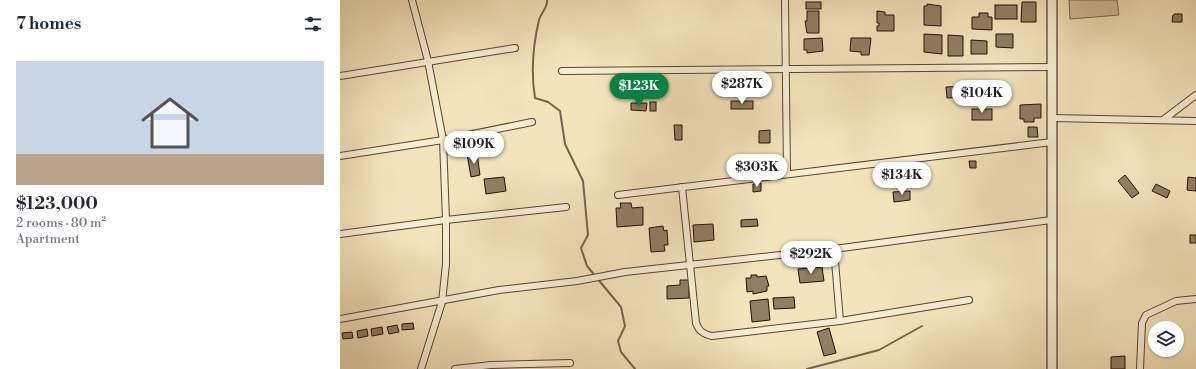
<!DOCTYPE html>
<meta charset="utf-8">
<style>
body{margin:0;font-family:"Libre Bodoni",serif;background:#f2f2f3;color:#1f2937;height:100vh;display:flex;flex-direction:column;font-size:15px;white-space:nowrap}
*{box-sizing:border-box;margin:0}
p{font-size:13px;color:#747a83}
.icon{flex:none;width:22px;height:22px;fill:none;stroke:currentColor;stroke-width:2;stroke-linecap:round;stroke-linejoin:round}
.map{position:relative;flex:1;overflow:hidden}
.sheet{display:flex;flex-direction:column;background:#fff;width:340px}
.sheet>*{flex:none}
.controls{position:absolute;left:808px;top:321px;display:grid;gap:8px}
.controls a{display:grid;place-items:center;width:36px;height:36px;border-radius:50%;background:#fff;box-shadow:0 1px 3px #0004;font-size:20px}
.price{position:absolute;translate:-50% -34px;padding:0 9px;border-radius:14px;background:#fff;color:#222;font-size:13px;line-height:26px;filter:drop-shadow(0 1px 2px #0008)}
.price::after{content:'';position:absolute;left:50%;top:24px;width:12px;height:9px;margin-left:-6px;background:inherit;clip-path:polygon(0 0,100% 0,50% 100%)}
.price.active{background:#0b8043;color:#fff}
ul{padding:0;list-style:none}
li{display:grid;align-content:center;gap:8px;height:212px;padding:0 16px}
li+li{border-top:1px solid #e0e1e3}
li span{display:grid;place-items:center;height:124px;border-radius:0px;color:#555}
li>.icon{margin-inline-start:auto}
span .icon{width:72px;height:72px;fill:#fffc;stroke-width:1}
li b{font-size:17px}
h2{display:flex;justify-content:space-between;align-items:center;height:48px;padding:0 16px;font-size:17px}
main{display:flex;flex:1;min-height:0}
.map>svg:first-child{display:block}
.green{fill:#d1c09d;stroke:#7b6850}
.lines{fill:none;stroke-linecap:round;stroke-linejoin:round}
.stream{stroke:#77644d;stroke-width:2}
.building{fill:#917e64;stroke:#251004}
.street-casing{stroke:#594532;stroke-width:8}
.secondary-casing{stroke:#251004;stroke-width:11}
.street{stroke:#f8edd3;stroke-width:6}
.secondary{stroke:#f8edd3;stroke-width:9}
</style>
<main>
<section class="sheet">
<h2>7 homes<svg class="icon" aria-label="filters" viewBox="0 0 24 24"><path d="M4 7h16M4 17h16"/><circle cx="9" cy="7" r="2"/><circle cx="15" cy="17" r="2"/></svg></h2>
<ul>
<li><span style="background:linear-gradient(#c9d6e8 75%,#b9a48a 0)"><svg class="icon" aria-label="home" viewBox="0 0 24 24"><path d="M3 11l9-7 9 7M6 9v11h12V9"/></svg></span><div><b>$123,000</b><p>2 rooms · 80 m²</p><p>Apartment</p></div></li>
</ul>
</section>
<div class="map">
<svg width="856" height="369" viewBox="0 0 856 369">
<rect width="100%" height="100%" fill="#f4e4bc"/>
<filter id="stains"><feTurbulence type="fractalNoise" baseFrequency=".005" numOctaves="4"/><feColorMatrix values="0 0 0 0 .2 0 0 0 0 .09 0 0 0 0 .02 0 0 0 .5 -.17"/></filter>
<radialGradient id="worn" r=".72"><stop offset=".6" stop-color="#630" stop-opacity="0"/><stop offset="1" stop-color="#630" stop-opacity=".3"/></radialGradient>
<polygon class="green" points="729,0 777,0 779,15 730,19"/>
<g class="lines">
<g class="stream">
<path d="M207,0C208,8 201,12 199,20C193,45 191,73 195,98L208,102L220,111L225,144L243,181L248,235L241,248L247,266L281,307L285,326L278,341L281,352L295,369"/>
<polyline points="467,369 539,350 582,326"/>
</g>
</g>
<g class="building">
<rect x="466" y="2" width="15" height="7"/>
<polygon points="682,2 696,2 696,22 681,22"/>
<polygon points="587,4 601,6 601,26 584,25 584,6 587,6"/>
<rect x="655" y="5" width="22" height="14"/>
<polygon points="467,11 479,11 479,33 467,33 465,21 467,21"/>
<polygon points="537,11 545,12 545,15 554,15 554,31 537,31 537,26 539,26 539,23 537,23"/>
<polygon points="639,13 648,13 648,17 652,17 652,30 632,29 632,17 639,17"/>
<polygon points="835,14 842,14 842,22 832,22 833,15"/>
<polygon points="584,34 602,35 602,54 584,52"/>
<polygon points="656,34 673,34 673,48 656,47"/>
<polygon points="608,35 623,36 623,56 608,56"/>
<polygon points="482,38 483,51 467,53 467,50 464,50 464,39"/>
<polygon points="511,38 531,38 529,55 521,55 521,52 510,51"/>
<polygon points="631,40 647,41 647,54 631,54"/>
<polygon points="626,86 627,97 607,98 606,87"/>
<polygon points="637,86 649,87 649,91 653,91 653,102 632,102 633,90 637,91"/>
<rect x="391" y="101" width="22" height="8"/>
<rect x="310" y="102" width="6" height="9"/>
<polygon points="291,103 307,103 306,111 291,110"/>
<polygon points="701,104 701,118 694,118 694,122 684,122 684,119 680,119 680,105"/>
<rect x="632" y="109" width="20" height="11"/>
<polygon points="334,125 342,125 342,140 335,140"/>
<polygon points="688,127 697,127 698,137 688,137"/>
<polygon points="430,130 430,143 419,143 419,131"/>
<polygon points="137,153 140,175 131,177 127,154"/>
<polygon points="629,161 636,161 636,168 630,168"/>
<polygon points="785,175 799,193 792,198 778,181"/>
<polygon points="164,177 166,191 146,194 144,179"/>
<polygon points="848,177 856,178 856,191 847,190"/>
<polygon points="421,183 421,191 413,192 413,184"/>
<polygon points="816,184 830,191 827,198 812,191"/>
<polygon points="570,191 570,200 554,202 553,192"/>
<polygon points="280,203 291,203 292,208 303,207 303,225 277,227 276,208 281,208"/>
<polygon points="417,219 418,226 401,227 401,220"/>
<polygon points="373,224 374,240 354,242 353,225"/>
<polygon points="323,226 324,231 327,230 328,245 324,245 325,251 311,252 309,228"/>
<rect x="850" y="235" width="6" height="8"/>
<polygon points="482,267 484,281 460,283 458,269"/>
<polygon points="411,275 417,275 417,277 426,276 429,286 427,286 427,291 413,294 413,291 407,292 406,278 411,278"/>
<polygon points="340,280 349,280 349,298 327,299 327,286 340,285"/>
<polygon points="454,297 455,308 434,309 433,298"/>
<polygon points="428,299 430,320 412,322 410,301"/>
<polygon points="73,323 74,329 62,330 62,324"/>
<polygon points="57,325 59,332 49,334 47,327"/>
<polygon points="42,327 43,334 32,336 31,329"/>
<polygon points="489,328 496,353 484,356 477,332"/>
<polygon points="27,329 28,336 18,338 17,331"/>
<polygon points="12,332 13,338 3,339 2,333"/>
<polygon points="785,356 785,369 771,369 771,357"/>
</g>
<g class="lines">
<defs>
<g id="street">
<polyline points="72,0 88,61 103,140 106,220 106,264 102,302 81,369"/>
<polyline points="445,0 447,174"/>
<polyline points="222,71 712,67"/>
<polyline points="0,76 175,48"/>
<polyline points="712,118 856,121"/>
<polyline points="823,120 856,95"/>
<polyline points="0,156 103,140 192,122"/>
<path d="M342,187L356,323C359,331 363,334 372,336L500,321L629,300"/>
<polyline points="278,195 712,142"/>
<polyline points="0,234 106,220 226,207"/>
<polyline points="494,249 500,321"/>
<polyline points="0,319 159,290 237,281 285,272 494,249 711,220"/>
<polyline points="115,369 151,365 230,363"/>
<polyline points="800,369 802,323 806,315 836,301 856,299"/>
</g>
<polyline id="secondary" points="712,369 712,0"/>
</defs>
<use href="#street" class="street-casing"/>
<use href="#secondary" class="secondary-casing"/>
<use href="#street" class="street"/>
<use href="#secondary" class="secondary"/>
</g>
<rect width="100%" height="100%" filter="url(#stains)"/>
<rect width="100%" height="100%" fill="url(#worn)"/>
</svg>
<div class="controls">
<a><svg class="icon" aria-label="layers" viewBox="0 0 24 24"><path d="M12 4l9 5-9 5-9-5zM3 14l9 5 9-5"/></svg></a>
</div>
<b class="price" style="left:402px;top:105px">$287K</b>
<b class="price active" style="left:299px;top:107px">$123K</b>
<b class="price" style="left:642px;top:114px">$104K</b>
<b class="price" style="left:134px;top:165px">$109K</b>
<b class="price" style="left:417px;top:188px">$303K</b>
<b class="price" style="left:562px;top:196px">$134K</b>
<b class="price" style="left:471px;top:275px">$292K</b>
</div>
</main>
